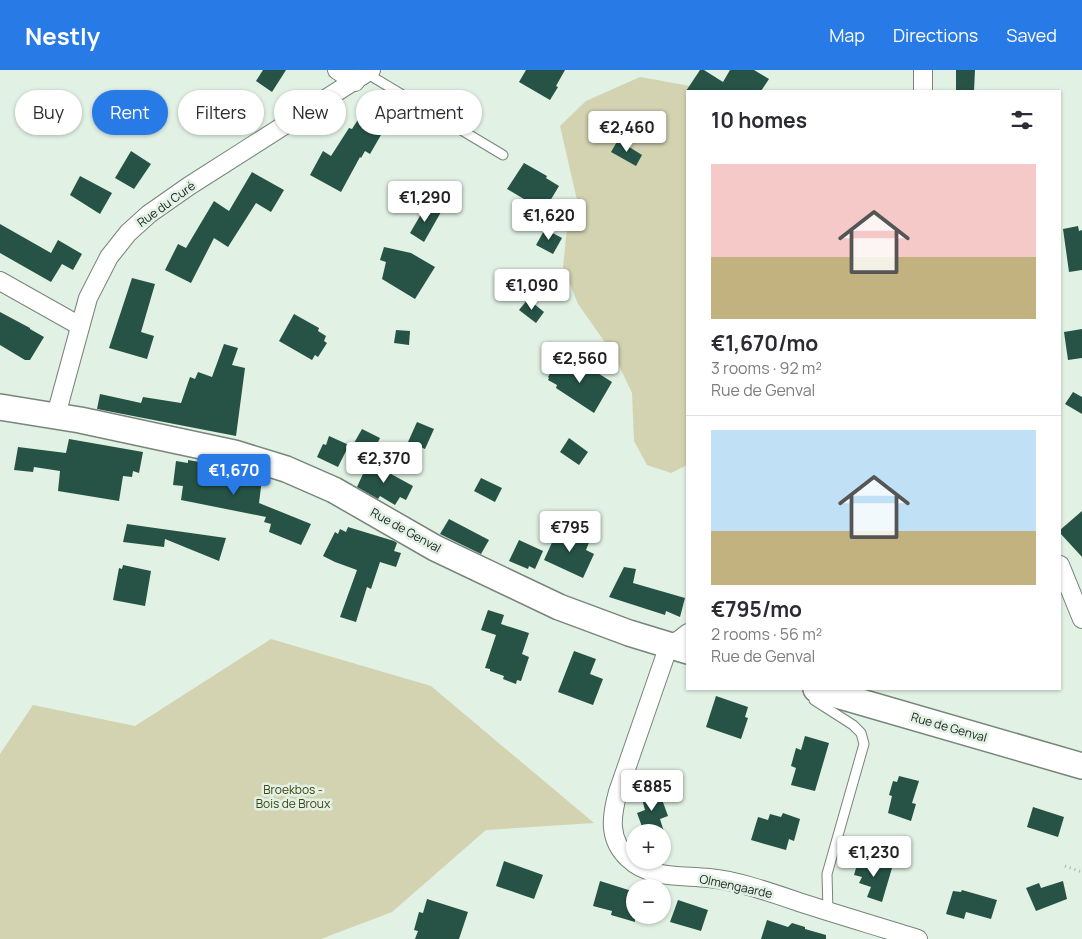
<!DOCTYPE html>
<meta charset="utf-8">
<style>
body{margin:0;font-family:Manrope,sans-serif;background:#f7f7f7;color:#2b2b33;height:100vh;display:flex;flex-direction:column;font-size:19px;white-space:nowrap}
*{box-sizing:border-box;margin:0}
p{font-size:16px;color:#7c7c81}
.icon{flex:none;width:28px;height:28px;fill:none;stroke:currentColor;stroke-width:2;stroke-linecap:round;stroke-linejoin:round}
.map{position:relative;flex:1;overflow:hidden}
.drawer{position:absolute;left:686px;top:20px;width:375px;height:600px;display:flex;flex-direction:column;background:#fff;border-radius:0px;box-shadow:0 1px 4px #0004}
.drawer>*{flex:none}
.banner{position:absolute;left:15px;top:20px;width:475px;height:45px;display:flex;gap:10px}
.buttons{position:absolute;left:626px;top:754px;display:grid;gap:10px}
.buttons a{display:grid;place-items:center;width:45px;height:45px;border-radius:50%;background:#fff;box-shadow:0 1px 4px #0004;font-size:25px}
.price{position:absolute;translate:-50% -42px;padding:0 11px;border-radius:5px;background:#fff;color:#222;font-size:16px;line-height:32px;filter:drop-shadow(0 1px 2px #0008)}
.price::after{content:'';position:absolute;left:50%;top:30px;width:15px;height:11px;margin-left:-8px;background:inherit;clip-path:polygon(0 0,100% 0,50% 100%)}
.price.on{background:#287be6;color:#fff}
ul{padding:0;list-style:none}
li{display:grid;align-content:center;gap:10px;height:265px;padding:0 25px}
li+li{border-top:1px solid #e1e1e2}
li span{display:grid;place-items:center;height:155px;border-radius:0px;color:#555}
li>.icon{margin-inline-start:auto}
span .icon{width:90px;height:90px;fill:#fffc;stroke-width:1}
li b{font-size:21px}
h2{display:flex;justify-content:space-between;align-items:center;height:60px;padding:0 25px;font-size:21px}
.pill{padding:0 18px;border-radius:22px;background:#fff;box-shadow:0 1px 4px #0004;font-size:18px;line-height:45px}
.pill.on{background:#287be6;color:#fff}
header{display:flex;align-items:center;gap:30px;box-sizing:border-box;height:70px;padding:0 25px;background:#287be6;color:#fff}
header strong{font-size:24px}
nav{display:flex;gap:28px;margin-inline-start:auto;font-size:18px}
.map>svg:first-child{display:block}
.green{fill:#d3d3b2}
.building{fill:#265345}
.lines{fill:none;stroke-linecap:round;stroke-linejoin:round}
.lane-casing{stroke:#77857a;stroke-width:11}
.street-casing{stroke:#77857a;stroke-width:20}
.secondary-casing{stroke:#77857a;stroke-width:28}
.path{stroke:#a5b2a8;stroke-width:3;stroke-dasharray:1 4;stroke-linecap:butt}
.lane{stroke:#fff;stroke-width:9}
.street{stroke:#fff;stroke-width:18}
.secondary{stroke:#fff;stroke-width:25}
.labels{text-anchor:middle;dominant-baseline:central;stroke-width:5;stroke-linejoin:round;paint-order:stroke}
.street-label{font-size:12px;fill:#202621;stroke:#e1f1e4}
.park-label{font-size:12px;fill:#434211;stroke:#e1f1e4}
</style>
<header>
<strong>Nestly</strong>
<nav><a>Map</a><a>Directions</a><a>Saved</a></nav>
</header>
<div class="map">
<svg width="1082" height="869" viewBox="0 0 1082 869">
<rect width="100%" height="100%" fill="#e1f1e4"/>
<g class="green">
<polygon points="640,7 696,17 699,21 688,21 687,395 671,403 647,395 634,371 632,323 614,285 578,234 563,197 567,158 577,130 560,56 586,31"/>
<polygon points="271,569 431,616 594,753 486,760 392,842 321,869 0,869 0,684 33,635 135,656"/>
</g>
<g class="building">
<polygon points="263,0 286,0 272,22 256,11"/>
<polygon points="526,0 565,0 556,16 558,17 550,30 519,12"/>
<polygon points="700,0 704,0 723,12 730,0 754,0 769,9 761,21 686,21"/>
<polygon points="956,0 975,0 974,21 956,21"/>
<polygon points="366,37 378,44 375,50 385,58 370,84 365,81 361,88 360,87 341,122 310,105 323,81 331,86 349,58 352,59"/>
<polygon points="618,70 642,85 636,96 611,82"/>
<polygon points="131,81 151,94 134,119 115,108"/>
<polygon points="524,93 547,106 546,108 559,116 544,141 507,119"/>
<polygon points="252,102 284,120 271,142 256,133 228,177 214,168 191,213 165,200 178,174 186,178 214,131 229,141"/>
<polygon points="80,106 112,123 100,144 70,125"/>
<polygon points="427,134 441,142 424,172 410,163"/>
<polygon points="0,154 51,183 58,170 82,184 73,200 62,194 51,212 0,183"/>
<polygon points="1078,156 1079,161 1082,160 1082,200 1069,202 1063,159"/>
<polygon points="545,159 562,168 553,184 536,175"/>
<polygon points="384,177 411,183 435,197 415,229 382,209 386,192 380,190"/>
<polygon points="132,208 155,214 141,262 154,266 147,289 109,278"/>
<polygon points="528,229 544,242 536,253 519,240"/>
<polygon points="0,242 30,258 30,259 44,267 30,290 25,290 0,275"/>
<polygon points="294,244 319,258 318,261 326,266 324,271 327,273 318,287 315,285 312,290 279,271"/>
<polygon points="1082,259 1082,288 1068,290 1064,262"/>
<polygon points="396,260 410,261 409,275 394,273"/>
<polygon points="224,274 238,278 232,295 245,298 236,366 97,339 100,324 141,333 143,327 181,333 190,307 195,309 198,302 212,307"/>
<polygon points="574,288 612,312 594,343 556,318 557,315 548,310 549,308 548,307 557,292 568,298"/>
<polygon points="1073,322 1082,327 1082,344 1065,334"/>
<polygon points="417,352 434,359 425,379 408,372"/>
<polygon points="362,359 380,368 370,389 350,380"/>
<polygon points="329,366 349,375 338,397 317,387 323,374 326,375"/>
<polygon points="569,368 588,382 579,395 560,382"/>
<polygon points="69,369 143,382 139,403 133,401 132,407 123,406 119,431 58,421 60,401 34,397 33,402 14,400 18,377 66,383"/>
<polygon points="188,390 223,396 262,409 259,433 311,454 301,475 269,462 271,454 264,452 266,447 181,430 183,416 173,415 176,391 188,393"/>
<polygon points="368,393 393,400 391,404 413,416 406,430 400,427 395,435 380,426 378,429 357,417"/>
<polygon points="481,408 502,418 495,432 474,421"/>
<polygon points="1082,441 1082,487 1060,463 1060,460"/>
<polygon points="449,449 489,470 481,484 440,464"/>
<polygon points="127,454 148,457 226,468 219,491 165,469 164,477 123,472"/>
<polygon points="348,457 394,471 397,473 394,481 401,483 396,497 380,492 371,519 367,517 356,552 340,547 357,500 335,492 323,486 335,462 338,464 340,459 346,462"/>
<polygon points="562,457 590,470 586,480 594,484 583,508 544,490 555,466 557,467"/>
<polygon points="519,470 543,481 535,499 529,496 528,499 509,491"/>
<polygon points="123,495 151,501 145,536 113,530 119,498 122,499"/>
<polygon points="624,497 636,499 633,513 685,528 680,547 666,541 665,545 609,527"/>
<polygon points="488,540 504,545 501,554 529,563 522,584 529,587 521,611 517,610 516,614 503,609 504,606 490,601 490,599 485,598 496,565 481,560"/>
<polygon points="574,581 596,589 590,604 603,609 593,635 558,622"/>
<polygon points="716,626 748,637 745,647 748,648 741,669 706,657"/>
<polygon points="805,666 829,673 815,721 791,715 796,698 791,696 796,678 801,680"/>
<polygon points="899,706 919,711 912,733 916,734 911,751 888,743 892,726 889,725 893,711 897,712"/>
<polygon points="646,719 660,724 668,746 660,749 664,762 644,762 637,743 645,740 642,729"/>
<polygon points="1033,737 1064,747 1058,767 1027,757"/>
<polygon points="783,743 800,749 794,771 789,769 786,780 751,770 758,747 768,750 770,744 781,747"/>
<polygon points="859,788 892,798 882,832 867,827 871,817 859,813 862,807 854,805"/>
<polygon points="504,791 543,805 534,829 496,816"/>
<polygon points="600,811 635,822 635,852 611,845 612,841 593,836"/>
<polygon points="1063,811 1067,829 1036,841 1026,818 1039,813 1041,818"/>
<polygon points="962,820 997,830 991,849 966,842 964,849 946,844 953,821 961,822"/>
<polygon points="427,829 468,842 459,869 415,869 418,861 414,860 419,842 423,843"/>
<polygon points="678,830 708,840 701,861 670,852"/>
<polygon points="767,850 788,857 792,853 805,857 805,859 826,865 826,869 761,869"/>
</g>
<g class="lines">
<defs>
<g id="lane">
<polyline points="366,3 503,85"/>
<polyline points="815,622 814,630 853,655 861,663 864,674 827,804 828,841"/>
</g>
<g id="street">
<polyline points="337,0 355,12"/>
<polyline points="923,0 923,21"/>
<polyline points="0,211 80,256"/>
<polyline points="56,345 88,228 109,187 128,163 149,144 189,116 371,0"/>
<polyline points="1060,495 1082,549"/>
<path d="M688,563L679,570L669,575L618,722C611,747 608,770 629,789C649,809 683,805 709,808C740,811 775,824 805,834C842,846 880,857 918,869"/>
</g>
<g id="secondary">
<polyline points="0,337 80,350 234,383 286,399 334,420 435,478 559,537 629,563 688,581"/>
<polyline points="816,619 1082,696"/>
</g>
</defs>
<use href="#lane" class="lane-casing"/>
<use href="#street" class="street-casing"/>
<use href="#secondary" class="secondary-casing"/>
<polyline class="path" points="1065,796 1082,802"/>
<use href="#lane" class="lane"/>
<use href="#street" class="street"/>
<use href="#secondary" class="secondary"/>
</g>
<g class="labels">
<g class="street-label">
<text transform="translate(166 134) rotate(-36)">Rue du Curé</text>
<text transform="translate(406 460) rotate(29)">Rue de Genval</text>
<text transform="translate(949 657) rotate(16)">Rue de Genval</text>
<text transform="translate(736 816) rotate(12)">Olmengaarde</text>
</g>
<g class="park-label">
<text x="293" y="719">Broekbos -<tspan x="293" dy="14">Bois de Broux</tspan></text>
</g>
</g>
</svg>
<div class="buttons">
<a>+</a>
<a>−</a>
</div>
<b class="price" style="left:627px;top:83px">€2,460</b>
<b class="price" style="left:425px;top:153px">€1,290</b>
<b class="price" style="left:549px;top:171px">€1,620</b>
<b class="price" style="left:532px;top:241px">€1,090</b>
<b class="price" style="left:580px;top:314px">€2,560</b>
<b class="price" style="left:384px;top:414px">€2,370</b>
<b class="price on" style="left:234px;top:426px">€1,670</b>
<b class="price" style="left:570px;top:483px">€795</b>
<b class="price" style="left:652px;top:742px">€885</b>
<b class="price" style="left:874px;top:808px">€1,230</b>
<div class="banner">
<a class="pill">Buy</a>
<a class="pill on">Rent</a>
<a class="pill">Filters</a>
<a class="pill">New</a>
<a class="pill">Apartment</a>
</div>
<section class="drawer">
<h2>10 homes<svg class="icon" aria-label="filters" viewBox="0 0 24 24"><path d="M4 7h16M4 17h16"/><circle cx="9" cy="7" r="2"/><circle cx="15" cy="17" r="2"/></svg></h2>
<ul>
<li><span style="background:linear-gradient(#f6c9c9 60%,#c2b280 0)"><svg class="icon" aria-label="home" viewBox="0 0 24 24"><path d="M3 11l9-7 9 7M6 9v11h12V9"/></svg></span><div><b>€1,670/mo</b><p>3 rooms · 92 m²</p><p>Rue de Genval</p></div></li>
<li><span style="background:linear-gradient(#bfe0f5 65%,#c2b280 0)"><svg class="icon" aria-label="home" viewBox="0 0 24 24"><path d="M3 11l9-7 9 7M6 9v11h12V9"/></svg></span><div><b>€795/mo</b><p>2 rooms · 56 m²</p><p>Rue de Genval</p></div></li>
</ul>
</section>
</div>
